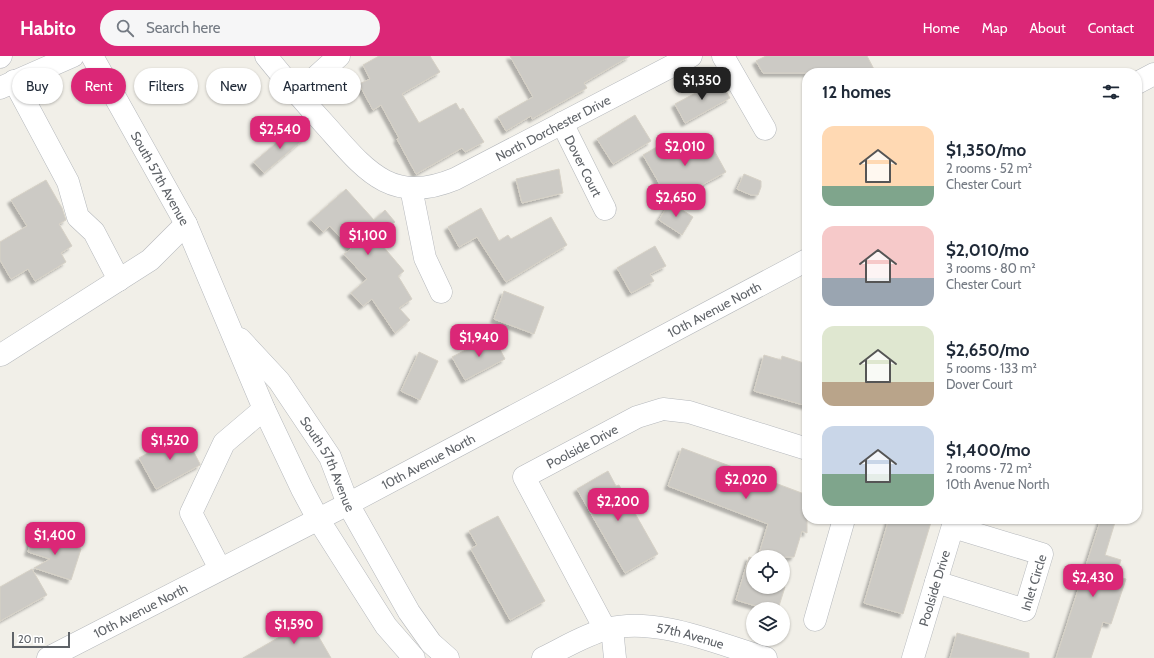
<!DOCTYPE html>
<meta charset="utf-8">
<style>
body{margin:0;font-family:Cabin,sans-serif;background:#f6f6f7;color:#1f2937;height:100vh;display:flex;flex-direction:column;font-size:15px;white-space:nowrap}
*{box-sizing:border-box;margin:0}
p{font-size:13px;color:#747a83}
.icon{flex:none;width:22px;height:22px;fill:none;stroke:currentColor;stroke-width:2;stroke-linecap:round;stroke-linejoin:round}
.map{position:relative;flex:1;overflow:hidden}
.sheet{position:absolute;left:802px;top:12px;width:340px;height:456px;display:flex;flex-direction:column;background:#fff;border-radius:16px;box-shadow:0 1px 3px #0004}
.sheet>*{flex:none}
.banner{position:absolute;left:12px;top:12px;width:380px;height:36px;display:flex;gap:8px}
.buttons{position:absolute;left:746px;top:494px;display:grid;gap:8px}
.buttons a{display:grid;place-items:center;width:44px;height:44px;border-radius:50%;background:#fff;box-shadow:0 1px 3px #0004;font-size:20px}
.scale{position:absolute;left:12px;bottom:10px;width:58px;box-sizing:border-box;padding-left:4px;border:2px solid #5f6368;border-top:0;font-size:11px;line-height:14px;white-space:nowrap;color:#5f6368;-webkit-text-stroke:3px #fff;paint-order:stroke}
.price{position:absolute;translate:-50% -34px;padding:0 9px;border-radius:8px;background:#db2777;color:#fff;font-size:13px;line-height:26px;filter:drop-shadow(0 1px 2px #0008)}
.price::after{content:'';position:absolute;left:50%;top:24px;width:12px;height:9px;margin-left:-6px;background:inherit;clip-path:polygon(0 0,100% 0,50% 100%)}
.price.on{background:#222;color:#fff}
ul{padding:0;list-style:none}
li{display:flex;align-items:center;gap:12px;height:100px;padding:0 20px}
li span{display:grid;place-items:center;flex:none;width:112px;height:80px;border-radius:12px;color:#555}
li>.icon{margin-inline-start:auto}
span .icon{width:48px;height:48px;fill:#fffc;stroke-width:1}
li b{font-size:17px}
h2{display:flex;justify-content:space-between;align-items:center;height:48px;padding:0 20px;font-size:17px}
.tag{padding:0 14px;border-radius:18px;background:#fff;box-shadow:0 1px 3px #0004;font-size:14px;line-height:36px}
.tag.on{background:#db2777;color:#fff}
header{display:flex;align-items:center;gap:24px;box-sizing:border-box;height:56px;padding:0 20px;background:#db2777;color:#fff}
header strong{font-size:19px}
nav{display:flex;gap:22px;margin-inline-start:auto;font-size:14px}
.search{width:280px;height:36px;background:#f6f6f7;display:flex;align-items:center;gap:10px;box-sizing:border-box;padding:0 14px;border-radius:22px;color:#747a83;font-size:15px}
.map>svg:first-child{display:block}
.building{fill:#cccac5;stroke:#d6d1c6;filter:url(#shadow)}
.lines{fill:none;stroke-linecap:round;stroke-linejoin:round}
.minor-casing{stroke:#b5b8bc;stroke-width:23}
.minor{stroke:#fff;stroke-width:22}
.labels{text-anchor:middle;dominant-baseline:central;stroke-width:3;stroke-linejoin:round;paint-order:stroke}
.street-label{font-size:13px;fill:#5f6368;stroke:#fff}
</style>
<header>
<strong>Habito</strong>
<div class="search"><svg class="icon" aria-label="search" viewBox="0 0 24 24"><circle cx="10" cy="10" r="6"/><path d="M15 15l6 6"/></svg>Search here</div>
<nav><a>Home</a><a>Map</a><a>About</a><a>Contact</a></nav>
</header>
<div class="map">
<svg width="1154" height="602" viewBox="0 0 1154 602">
<defs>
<filter id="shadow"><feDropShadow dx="-3.5" dy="3.5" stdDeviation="1" flood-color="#0004"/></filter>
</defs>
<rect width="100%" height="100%" fill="#f1efe8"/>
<g class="building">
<polygon points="379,0 430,0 440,16 402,38 419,67 456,47 460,54 463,52 484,86 465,96 462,92 416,118 397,83 399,82 381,49 373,54 359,28 370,23 363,9"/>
<polygon points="510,0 630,0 584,27 587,32 532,63 531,60 506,75 498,61 533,41"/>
<polygon points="766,0 867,0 876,17 763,17 756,5"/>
<polygon points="720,24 730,42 685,67 675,48"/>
<polygon points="635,59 651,85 613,108 597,83"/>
<polygon points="295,71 305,82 264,117 254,106"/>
<polygon points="705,78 726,116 670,146 643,99 662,88 668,98"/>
<polygon points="559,113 563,137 522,147 516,123"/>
<polygon points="744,118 761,125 761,131 758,139 751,139 737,133"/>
<polygon points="46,124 62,152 66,164 59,168 72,190 61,197 66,206 35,225 28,213 11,223 0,204 0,186 27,170 11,144"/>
<polygon points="346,133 374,164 385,154 395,166 376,182 404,215 398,220 412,243 399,252 410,264 395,277 372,243 363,250 351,237 367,223 344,198 351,193 330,170 323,176 311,164"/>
<polygon points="670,146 693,161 682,179 659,164"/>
<polygon points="481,152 499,185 508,179 511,183 551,161 567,189 506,226 477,181 459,191 448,171"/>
<polygon points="655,190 666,210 650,218 654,225 631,237 617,212"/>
<polygon points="504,235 544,251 534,278 494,263"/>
<polygon points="493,280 505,303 465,324 452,301"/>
<polygon points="419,296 438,305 420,344 401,335"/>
<polygon points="764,299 781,304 782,300 807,308 807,350 754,335"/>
<polygon points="184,377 200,408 200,409 156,433 139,402"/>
<polygon points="682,392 807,439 807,477 802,475 794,501 758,501 768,468 668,430"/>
<polygon points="608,415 616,430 619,429 658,498 625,517 577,433"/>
<polygon points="498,460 545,545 510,564 471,493 477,489 469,475"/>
<polygon points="889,463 932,463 903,558 864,547"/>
<polygon points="1101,463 1116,463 1105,499 1121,504 1116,520 1126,523 1111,568 1103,566 1091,602 1056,602"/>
<polygon points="33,478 81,493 71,524 34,512 50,503 28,496"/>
<polygon points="749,501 753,502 753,531 785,531 778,553 766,553 736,544"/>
<polygon points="32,513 47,539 0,565 0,531"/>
<polygon points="309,564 331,602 243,602"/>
<polygon points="957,577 1029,597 1029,602 950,602"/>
</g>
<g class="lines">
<defs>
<g id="minor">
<path id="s1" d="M92,0L186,168L264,353L302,433L318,463L386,570L414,602"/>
<path id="s2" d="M266,0C286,25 307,49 328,72C366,115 392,149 455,123L691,0"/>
<polyline points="723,0 765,73"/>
<polyline points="0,1 1,0"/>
<polyline points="14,25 68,126 78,161 94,176 119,224"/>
<polyline points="1137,27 1154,18"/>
<polyline points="0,32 73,0"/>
<polyline points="297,38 339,0"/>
<path id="s3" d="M562,67L605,153"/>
<polyline points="411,132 425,202 441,236"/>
<path id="s4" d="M240,283L279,325L330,401L348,448L409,556L431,587L448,602"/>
<polyline points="1,299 150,204 186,168"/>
<polyline points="220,513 191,457 224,387 264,353"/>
<path id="s5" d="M936,526L1025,554L1042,498L953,471"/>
<polyline points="815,564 844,463"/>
<polyline points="612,572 615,602"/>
<path id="s6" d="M605,573L524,421L637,361L663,353L689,356L807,393"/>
<path id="s7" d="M48,602L348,448L807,204"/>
<path id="s8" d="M543,602C564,592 584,579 607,573C656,560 718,588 766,602"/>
<path id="s9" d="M913,602L955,463"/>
</g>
</defs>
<use href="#minor" class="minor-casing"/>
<use href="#minor" class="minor"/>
</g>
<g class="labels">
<g class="street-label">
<text stroke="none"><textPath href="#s2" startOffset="356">North Dorchester Drive</textPath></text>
<text stroke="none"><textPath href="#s3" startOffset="48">Dover Court</textPath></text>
<text stroke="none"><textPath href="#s1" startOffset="140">South 57th Avenue</textPath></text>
<text stroke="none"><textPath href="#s7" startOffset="752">10th Avenue North</textPath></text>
<text stroke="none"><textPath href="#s6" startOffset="238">Poolside Drive</textPath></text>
<text stroke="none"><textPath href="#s7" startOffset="428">10th Avenue North</textPath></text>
<text stroke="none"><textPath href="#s4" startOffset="154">South 57th Avenue</textPath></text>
<text stroke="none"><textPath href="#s5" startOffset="122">Inlet Circle</textPath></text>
<text stroke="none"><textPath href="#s9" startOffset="73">Poolside Drive</textPath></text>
<text stroke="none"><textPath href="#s7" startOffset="104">10th Avenue North</textPath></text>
<text stroke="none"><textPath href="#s8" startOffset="155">57th Avenue</textPath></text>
</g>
</g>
</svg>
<div class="buttons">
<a><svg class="icon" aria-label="locate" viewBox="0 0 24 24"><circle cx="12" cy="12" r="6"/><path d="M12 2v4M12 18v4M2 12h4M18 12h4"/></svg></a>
<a><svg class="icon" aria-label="layers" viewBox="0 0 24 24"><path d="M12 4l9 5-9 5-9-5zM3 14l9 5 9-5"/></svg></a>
</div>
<div class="scale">20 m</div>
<b class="price on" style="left:702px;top:45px">$1,350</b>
<b class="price" style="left:280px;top:94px">$2,540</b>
<b class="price" style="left:685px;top:111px">$2,010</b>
<b class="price" style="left:676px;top:162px">$2,650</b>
<b class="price" style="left:368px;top:200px">$1,100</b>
<b class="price" style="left:479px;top:302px">$1,940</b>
<b class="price" style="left:170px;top:405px">$1,520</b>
<b class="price" style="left:746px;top:444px">$2,020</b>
<b class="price" style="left:618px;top:466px">$2,200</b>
<b class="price" style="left:55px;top:500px">$1,400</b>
<b class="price" style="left:1093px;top:542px">$2,430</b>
<b class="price" style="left:294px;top:589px">$1,590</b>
<div class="banner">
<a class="tag">Buy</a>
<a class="tag on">Rent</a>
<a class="tag">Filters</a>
<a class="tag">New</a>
<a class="tag">Apartment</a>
</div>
<section class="sheet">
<h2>12 homes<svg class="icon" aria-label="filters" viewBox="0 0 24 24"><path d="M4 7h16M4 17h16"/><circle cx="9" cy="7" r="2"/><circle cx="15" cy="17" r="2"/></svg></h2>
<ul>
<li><span style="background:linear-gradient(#ffd9b3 75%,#7fa58c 0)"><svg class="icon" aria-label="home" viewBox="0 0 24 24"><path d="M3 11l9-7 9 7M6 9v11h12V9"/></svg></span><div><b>$1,350/mo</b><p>2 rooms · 52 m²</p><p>Chester Court</p></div></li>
<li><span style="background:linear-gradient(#f6c9c9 65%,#9aa5b1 0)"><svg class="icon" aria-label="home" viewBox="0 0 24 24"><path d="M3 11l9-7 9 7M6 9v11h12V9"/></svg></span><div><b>$2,010/mo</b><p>3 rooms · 80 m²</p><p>Chester Court</p></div></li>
<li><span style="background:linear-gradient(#dfe7d0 70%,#b9a48a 0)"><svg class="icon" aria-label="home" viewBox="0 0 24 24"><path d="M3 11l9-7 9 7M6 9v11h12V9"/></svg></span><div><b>$2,650/mo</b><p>5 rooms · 133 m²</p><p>Dover Court</p></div></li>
<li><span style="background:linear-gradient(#c9d6e8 60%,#7fa58c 0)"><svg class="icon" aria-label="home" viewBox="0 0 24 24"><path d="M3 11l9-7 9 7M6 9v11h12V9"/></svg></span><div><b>$1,400/mo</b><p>2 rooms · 72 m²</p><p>10th Avenue North</p></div></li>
</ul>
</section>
</div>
